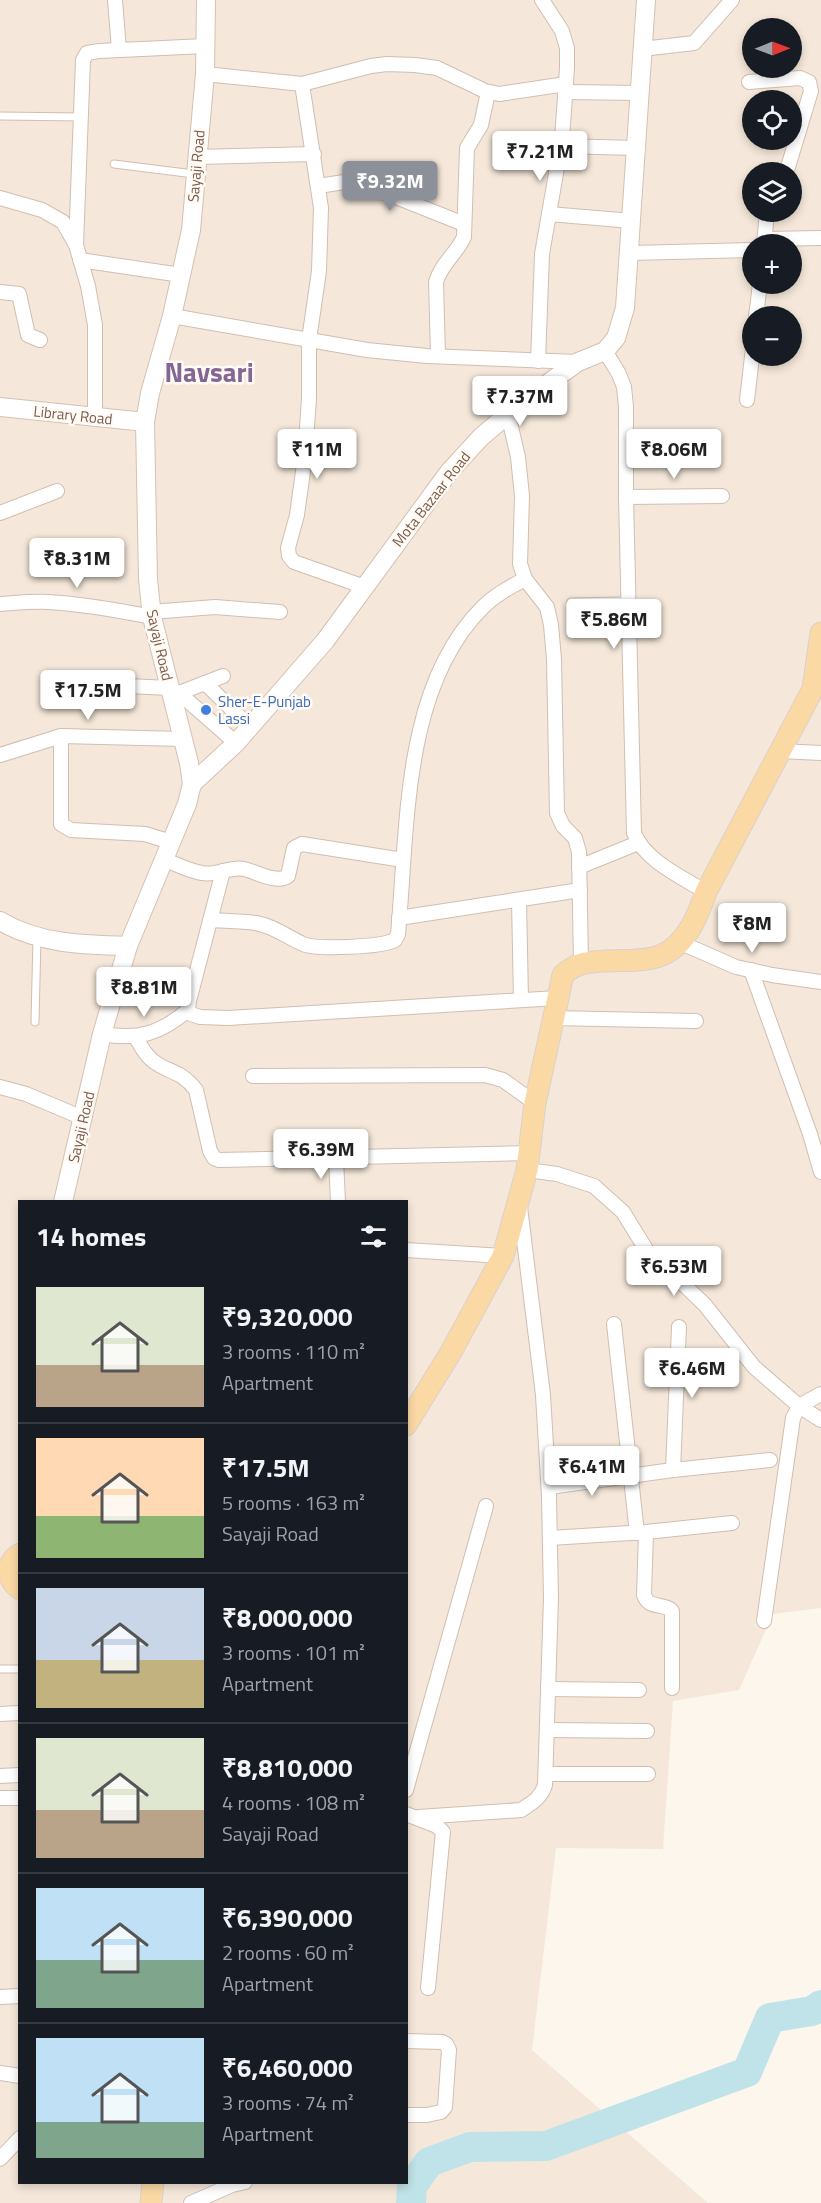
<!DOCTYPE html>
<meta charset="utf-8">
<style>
body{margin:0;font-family:"Titillium Web",sans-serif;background:#20242c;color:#f1f3f6;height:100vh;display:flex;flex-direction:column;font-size:22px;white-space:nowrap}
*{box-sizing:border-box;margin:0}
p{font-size:20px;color:#9ea1a6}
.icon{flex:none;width:33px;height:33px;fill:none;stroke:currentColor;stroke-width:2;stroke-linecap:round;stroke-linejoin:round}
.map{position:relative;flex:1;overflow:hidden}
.panel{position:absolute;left:18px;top:1200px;width:390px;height:984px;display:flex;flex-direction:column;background:#171b24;border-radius:0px;box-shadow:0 3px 9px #0003}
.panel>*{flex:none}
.needle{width:39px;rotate:89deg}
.controls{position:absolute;left:742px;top:18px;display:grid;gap:12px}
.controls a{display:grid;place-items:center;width:60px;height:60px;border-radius:50%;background:#171b24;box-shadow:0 3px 9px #0003;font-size:30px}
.price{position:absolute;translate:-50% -51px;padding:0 14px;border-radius:6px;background:#fff;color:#222;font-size:20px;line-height:39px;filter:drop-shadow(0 2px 3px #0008)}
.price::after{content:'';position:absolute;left:50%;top:36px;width:18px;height:14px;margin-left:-9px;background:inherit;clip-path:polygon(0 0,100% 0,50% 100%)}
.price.current{background:#8c9099;color:#fff}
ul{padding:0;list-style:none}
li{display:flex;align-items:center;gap:18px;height:150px;padding:0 18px}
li+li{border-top:2px solid #363941}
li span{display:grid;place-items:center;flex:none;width:168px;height:120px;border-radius:0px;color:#555}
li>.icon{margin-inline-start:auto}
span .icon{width:72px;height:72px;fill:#fffc;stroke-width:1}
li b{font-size:26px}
h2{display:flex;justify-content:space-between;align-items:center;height:72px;padding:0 18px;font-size:26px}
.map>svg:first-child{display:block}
.residential{fill:#f5e8da;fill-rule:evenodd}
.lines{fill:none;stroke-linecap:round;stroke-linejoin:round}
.river{stroke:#bfe3e8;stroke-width:30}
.lane-casing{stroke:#d1beb0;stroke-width:9}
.street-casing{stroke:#d1beb0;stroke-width:16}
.secondary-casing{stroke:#d6c0b0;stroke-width:20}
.primary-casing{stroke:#dad1cd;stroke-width:23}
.lane{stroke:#fff;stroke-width:7}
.street{stroke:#fff;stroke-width:14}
.secondary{stroke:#fff;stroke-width:18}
.primary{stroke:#fbd9a5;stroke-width:21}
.shop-dot{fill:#3f7fe0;stroke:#fffaf3;stroke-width:2}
.labels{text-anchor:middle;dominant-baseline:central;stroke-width:5;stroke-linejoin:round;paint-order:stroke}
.street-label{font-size:15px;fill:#7a5c4d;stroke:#fffaf3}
.shop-label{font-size:15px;fill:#366cbe;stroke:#fffaf3;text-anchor:start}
.town-label{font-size:27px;font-weight:bold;fill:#846695;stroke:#fffaf3}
</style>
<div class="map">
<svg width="821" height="2203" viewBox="0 0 821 2203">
<rect width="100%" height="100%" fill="#fdf6ec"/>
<path class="residential" d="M0,0H821V1608L773,1614L739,1690L673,1701L663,1849L556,1848L532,2050L708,2203H0ZM753,28H792V68H753ZM753,100H792V140H753ZM753,172H792V212H753ZM753,244H792V284H753ZM753,316H792V356H753ZM20,1202H406V2182H20Z"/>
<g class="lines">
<polyline class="river" points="411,2203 412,2186 429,2162 470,2147 546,2146 747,2072 770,2018 812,2011 821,2005"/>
<defs>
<g id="lane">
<polyline points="0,116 81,117"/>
<polyline points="114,164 194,174"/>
<polyline points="571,602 628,601"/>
<polyline points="35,1022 37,937"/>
<polyline points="0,1669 20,1669"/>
</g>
<g id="street">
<polyline points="115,0 119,50"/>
<polyline points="642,49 694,43 732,0"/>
<polyline points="205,74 302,84 371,66 387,64 415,65 437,68 485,91 499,94 566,84"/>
<polyline points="749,82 800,78 809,82 811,91 788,167 784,172"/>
<polyline points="302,84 321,208 319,271 309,340 309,398 305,457 297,515 288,548 289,556 294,562 365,587"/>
<polyline points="565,92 640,93"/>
<polyline points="561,146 636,148"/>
<polyline points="197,157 314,154"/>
<polyline points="318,186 351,181 361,183 464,224"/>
<polyline points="0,198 42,210 63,222 76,245 88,286 95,325 95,417"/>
<polyline points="549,214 632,221"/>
<polyline points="765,239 821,238"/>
<polyline points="764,244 767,212"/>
<polyline points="76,245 83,60 87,53 99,51 205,46"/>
<polyline points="630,253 753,250"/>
<polyline points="80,260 181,275"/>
<polyline points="0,292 19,294 28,335 40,340"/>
<polyline points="172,316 367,350 427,356 578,362"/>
<polyline points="756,316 760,284"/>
<path d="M605,351L619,374L624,387L626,407V497L634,833C645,861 682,877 706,892"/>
<path d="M438,356L436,282C441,264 457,253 464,237L467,148L481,125L488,92"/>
<polyline points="538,361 542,254 562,139 567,68 567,48 562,31 542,0"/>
<polyline points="747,400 753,348"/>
<polyline points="508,414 518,457 522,496 520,564 525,579 547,607 551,625 554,659 557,813 563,826 575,838 579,852 581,964"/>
<polyline points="626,497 722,496"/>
<polyline points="0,513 57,491"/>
<path d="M0,604C16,603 32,601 48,602C83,604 117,610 152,617"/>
<polyline points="151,612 215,607 280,612"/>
<polyline points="205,683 250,727"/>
<polyline points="84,684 170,688"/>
<polyline points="179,693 236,743"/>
<polyline points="174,695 223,676"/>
<polyline points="61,736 61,824 71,830 145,834 171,842"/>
<polyline points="780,751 821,753"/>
<polyline points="0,755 61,736 182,739"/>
<path d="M163,859C176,864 189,871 202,873C217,876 230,866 244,869C257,872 276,884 288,876L294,848L302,844L403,860"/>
<polyline points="579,867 638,843"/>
<polyline points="223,871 189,1001 188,1010 191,1014 200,1017 229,1018 557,998"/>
<polyline points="519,900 521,1000"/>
<polyline points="399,918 580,890"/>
<path d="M210,920C225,921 241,921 256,923C274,926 287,937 303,944C317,950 382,947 395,940L398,934C408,828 402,687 483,607C495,595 510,587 525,579"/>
<polyline points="679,942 736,967 772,975 821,982"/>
<polyline points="751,970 810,1134 821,1172"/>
<polyline points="553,1018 696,1021"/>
<path d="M102,1034C138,1040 160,1034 188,1010"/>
<path d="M135,1036C140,1044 144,1054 152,1060C167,1073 180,1069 196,1090L210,1151L214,1158L219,1160L528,1153"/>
<polyline points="253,1076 485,1075 503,1080 535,1103"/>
<polyline points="0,1087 26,1094 83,1118"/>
<polyline points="336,1158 338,1202"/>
<polyline points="527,1170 557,1174 594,1186 623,1212 652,1259 678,1279 705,1305 754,1367 799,1406 821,1420"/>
<polyline points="406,1250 503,1256"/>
<polyline points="614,1324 637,1533"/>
<polyline points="673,1470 679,1327"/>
<polyline points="549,1487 673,1470 770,1460"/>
<path d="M646,1532L644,1595C649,1610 663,1602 672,1611V1688"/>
<polyline points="550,1538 646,1532 732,1523"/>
<polyline points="764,1621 793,1418 799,1406 821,1394"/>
<polyline points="548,1689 639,1690"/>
<polyline points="0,1714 20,1713"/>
<polyline points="547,1730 647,1731"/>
<polyline points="546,1774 648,1774"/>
<polyline points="0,1776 20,1775"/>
<polyline points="406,1790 486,1506"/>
<polyline points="0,1798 20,1798"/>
<polyline points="406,1814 437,1826 443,1832 428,1988"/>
<path d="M419,1817L521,1810C532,1803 541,1798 545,1785L551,1598L549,1496L543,1395L520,1207"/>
<polyline points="0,1997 20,1996"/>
<polyline points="406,2041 442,2042 446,2044 449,2050 445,2107 441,2112 427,2115 406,2115"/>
<polyline points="0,2073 20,2076"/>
<polyline points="0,2159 20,2138"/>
<polyline points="191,2203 232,2185 245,2182"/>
</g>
<g id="secondary">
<polyline points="0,407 145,422"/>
<polyline points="192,784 236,743 325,641 449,472 481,437 526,399 578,362 605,351 616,338 625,308 646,0"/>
<path d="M0,921C39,944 84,945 128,946"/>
<polyline points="63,1202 102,1034 128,946 187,804 192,784 189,763 152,617 148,579 145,422 150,393 172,316 191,230 205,74 206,0"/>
</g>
<g id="primary">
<path d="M406,1425L451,1352L503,1256L527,1170L535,1103L563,975C577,962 588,962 606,961C623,960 646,962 662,955C687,944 698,915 706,892L813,689L821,633"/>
<path d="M20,1554C5,1563 7,1580 20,1589"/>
<polyline points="151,2203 153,2182"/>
</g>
</defs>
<use href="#lane" class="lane-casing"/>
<use href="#street" class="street-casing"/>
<use href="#secondary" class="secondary-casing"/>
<use href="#primary" class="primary-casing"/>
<use href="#lane" class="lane"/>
<use href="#street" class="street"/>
<use href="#secondary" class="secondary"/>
<use href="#primary" class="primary"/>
</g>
<circle class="shop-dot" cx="206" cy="710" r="6"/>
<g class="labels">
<g class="street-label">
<text transform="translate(196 166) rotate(-85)">Sayaji Road</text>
<text transform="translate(73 415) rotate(6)">Library Road</text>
<text transform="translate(431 499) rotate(-52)">Mota Bazaar Road</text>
<text transform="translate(160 645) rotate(77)">Sayaji Road</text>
<text transform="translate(81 1127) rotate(-77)">Sayaji Road</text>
</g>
<g class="shop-label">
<text x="218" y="701">Sher-E-Punjab<tspan x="218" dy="17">Lassi</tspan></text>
</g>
<g class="town-label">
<text x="209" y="371">Navsari</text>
</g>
</g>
</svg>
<div class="controls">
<a><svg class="needle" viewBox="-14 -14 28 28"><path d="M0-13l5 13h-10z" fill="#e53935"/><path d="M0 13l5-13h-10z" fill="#9ea1a6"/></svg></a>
<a><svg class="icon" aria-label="locate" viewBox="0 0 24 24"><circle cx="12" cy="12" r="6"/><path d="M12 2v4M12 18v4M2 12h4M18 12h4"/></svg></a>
<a><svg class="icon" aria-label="layers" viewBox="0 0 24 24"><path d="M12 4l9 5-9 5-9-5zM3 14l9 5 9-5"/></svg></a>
<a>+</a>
<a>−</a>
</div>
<b class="price" style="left:540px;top:182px">₹7.21M</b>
<b class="price current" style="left:390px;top:212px">₹9.32M</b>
<b class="price" style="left:520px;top:427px">₹7.37M</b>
<b class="price" style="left:317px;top:480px">₹11M</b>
<b class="price" style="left:674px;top:480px">₹8.06M</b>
<b class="price" style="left:77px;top:589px">₹8.31M</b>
<b class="price" style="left:614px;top:650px">₹5.86M</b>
<b class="price" style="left:88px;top:721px">₹17.5M</b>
<b class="price" style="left:752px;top:954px">₹8M</b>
<b class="price" style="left:144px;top:1018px">₹8.81M</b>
<b class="price" style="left:321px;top:1180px">₹6.39M</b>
<b class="price" style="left:674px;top:1297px">₹6.53M</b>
<b class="price" style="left:692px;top:1399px">₹6.46M</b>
<b class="price" style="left:592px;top:1497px">₹6.41M</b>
<section class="panel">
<h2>14 homes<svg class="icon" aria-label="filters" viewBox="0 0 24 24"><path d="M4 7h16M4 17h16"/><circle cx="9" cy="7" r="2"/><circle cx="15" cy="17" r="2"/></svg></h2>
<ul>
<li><span style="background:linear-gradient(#dfe7d0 65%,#b9a48a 0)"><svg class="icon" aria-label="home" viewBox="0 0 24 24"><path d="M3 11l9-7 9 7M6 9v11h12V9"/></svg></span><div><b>₹9,320,000</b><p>3 rooms · 110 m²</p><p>Apartment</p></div></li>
<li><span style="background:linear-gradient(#ffd9b3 65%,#8fb573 0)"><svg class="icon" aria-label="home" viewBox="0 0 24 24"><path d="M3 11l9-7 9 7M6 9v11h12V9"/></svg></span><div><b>₹17.5M</b><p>5 rooms · 163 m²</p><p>Sayaji Road</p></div></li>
<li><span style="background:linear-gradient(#c9d6e8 60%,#c2b280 0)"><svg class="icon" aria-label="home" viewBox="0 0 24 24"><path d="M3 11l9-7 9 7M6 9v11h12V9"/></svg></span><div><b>₹8,000,000</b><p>3 rooms · 101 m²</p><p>Apartment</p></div></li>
<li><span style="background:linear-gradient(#dfe7d0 60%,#b9a48a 0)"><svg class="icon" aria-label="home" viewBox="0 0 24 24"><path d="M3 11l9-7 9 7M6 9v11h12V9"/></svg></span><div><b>₹8,810,000</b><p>4 rooms · 108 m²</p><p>Sayaji Road</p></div></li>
<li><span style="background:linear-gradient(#bfe0f5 60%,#7fa58c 0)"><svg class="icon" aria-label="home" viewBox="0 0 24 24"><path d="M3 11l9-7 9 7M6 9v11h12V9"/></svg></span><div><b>₹6,390,000</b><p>2 rooms · 60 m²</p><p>Apartment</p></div></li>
<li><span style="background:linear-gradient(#bfe0f5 70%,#7fa58c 0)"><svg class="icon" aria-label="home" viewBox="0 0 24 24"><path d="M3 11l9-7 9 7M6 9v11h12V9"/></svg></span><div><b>₹6,460,000</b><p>3 rooms · 74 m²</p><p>Apartment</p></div></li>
</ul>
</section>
</div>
